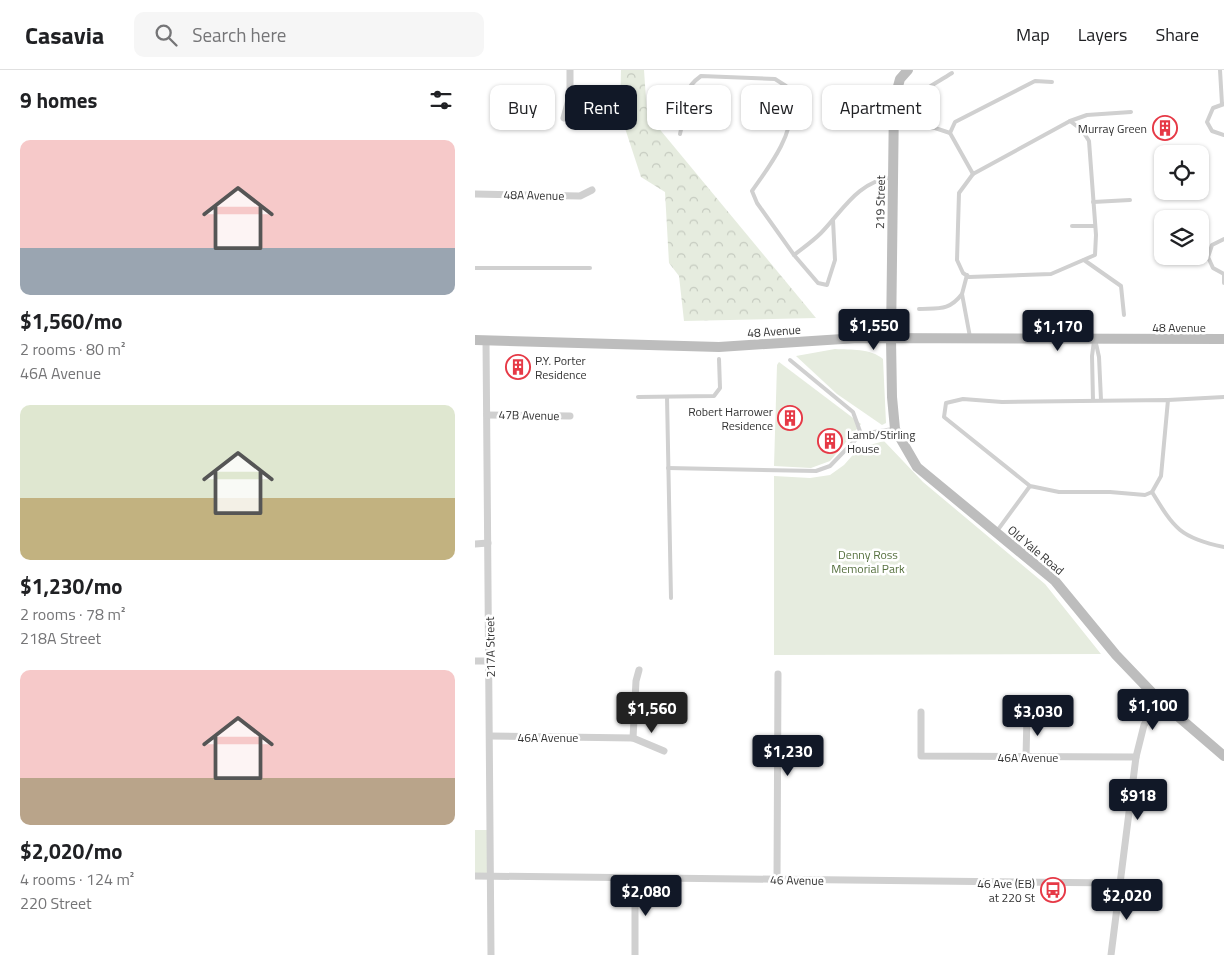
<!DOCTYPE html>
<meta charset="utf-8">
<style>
body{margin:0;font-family:"Titillium Web",sans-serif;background:#f6f6f6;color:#202124;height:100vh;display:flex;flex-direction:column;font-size:19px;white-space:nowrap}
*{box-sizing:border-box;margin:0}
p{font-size:16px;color:#757577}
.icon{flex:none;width:28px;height:28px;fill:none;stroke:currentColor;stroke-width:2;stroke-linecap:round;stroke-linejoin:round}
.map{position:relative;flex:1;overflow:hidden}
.drawer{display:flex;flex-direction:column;background:#fff;width:475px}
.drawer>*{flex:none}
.hud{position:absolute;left:15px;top:15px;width:475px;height:45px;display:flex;gap:10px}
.fabs{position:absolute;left:679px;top:75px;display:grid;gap:10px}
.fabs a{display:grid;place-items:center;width:55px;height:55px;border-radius:10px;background:#fff;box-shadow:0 1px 4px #0004;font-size:25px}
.price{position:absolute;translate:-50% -42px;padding:0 11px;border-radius:5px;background:#111827;color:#fff;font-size:16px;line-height:32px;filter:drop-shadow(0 1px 2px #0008)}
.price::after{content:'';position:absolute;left:50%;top:30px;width:15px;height:11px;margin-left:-8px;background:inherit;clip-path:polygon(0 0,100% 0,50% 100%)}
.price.on{background:#222;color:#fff}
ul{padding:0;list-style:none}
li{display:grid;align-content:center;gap:10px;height:265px;padding:0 20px}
li span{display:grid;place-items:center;height:155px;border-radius:10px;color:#555}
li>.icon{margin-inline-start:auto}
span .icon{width:90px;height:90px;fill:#fffc;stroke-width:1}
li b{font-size:21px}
h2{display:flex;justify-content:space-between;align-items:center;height:60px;padding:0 20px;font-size:21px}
.chip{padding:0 18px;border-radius:10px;background:#fff;box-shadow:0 1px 4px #0004;font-size:18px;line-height:45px}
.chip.on{background:#111827;color:#fff}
header{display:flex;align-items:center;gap:30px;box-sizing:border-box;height:70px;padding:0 25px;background:#fff;border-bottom:1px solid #e0e0e0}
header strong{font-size:24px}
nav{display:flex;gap:28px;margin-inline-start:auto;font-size:18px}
.search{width:350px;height:45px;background:#f6f6f6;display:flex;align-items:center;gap:12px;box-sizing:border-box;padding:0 18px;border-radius:10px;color:#757577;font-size:19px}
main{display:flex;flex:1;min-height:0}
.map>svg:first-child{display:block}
.forest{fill:url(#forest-crowns)}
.green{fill:#e6ecdf}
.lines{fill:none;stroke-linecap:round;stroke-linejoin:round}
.lane{stroke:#d0d0d0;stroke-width:4}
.street{stroke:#d0d0d0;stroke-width:7}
.secondary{stroke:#bdbdbd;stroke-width:10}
.labels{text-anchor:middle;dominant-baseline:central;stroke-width:5;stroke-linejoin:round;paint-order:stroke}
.poi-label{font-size:12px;fill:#333;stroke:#fff;text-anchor:end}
.street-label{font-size:12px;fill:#333;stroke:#fff}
.park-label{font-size:12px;fill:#56703f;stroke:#fff}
</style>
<header>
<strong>Casavia</strong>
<div class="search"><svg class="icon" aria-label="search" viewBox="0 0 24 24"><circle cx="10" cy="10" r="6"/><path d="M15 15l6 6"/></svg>Search here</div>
<nav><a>Map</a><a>Layers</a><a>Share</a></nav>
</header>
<main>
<section class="drawer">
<h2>9 homes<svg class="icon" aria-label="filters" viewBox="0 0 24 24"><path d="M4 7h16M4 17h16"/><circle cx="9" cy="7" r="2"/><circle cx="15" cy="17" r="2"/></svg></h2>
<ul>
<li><span style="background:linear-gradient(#f6c9c9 70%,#9aa5b1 0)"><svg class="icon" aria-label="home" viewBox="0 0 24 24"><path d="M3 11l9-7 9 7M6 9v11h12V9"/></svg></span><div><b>$1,560/mo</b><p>2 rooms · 80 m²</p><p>46A Avenue</p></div></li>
<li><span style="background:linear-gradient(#dfe7d0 60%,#c2b280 0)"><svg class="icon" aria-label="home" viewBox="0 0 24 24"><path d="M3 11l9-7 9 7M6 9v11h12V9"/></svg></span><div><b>$1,230/mo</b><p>2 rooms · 78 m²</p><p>218A Street</p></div></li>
<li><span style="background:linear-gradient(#f6c9c9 70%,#b9a48a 0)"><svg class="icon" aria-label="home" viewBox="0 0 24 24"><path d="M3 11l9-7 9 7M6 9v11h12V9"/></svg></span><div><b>$2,020/mo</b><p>4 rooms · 124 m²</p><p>220 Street</p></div></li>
</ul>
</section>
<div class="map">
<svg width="749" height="885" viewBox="0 0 749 885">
<defs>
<pattern id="forest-crowns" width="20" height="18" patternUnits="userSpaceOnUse" patternTransform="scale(1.25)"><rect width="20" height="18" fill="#e6ecdf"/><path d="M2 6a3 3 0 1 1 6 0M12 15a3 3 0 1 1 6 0" fill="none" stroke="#c6cbc0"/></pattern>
</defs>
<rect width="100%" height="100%" fill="#fff"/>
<polygon class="forest" points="146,0 169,0 172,44 341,248 209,251 204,206 194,193 190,122 166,107 145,43"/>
<g class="green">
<path d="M360,279C376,280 395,278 408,289L411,353L407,355L362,324L321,286Z"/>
<polygon points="304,292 386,354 355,391 336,398 299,396 302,295"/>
<polygon points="409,371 448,412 570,514 626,584 299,585 299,406 335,408 355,405 369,395 384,378"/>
<rect x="0" y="760" width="16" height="46"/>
</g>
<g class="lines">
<g class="lane">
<polyline points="745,0 747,34"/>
<polyline points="749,34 738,38 732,52 737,61 749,65"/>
<polyline points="421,55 460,58 475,63 498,104 595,51 612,45 656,42"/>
<path d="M441,56C440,19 447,22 477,3"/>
<polyline points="475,63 480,52 560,11 577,12"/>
<path d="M205,64C211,41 202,23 226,6L300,9L311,16C312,22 315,29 316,35C319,65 293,98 277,121L282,133L319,185C328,178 338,171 346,163C369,139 382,112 418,107"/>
<polyline points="498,104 484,123 482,190 488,203 494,207 576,204 620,185 621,165 614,71 607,60 595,51"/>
<polyline points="618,132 655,130"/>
<polyline points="597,156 620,156"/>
<polyline points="749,169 737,175 733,187 738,198 749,204"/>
<polyline points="319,185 343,213 352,215 360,190 358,150"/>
<polyline points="609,190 646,216 649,245"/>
<polyline points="0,198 115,198"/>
<polyline points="749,204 749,213"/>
<polyline points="492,205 487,224 495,267"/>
<path d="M444,239C464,238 474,241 487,224"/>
<polyline points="620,269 624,287 626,330"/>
<polyline points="315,290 378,342 386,364 418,359"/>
<polyline points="163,327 239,326 245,318 244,289"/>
<polyline points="192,327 196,528"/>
<polyline points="618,330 617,286 619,271"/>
<polyline points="693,330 749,327"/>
<polyline points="193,398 341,401 355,396 386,364"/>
<path d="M677,422C699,458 705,468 749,477"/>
<polyline points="522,461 555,416 584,422 635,422 670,425 677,422 686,406 693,330 527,332 488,329 471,333 469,347 555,416"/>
</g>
<g class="street">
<polyline points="89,48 95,26 95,0"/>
<polyline points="0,124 105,126 117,120"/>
<polyline points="11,270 16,885"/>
<polyline points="12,345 95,346"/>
<polyline points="0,474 13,473"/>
<polyline points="0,591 15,591"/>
<polyline points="446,642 446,686 661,687"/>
<polyline points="15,666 158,668 189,681"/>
<polyline points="158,668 161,611 164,600"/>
<polyline points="551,687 552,646"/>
<polyline points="0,806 644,813"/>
<polyline points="160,808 160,885"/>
<polyline points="302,810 303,604"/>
<polyline points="636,885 661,687 669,655 685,631"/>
</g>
<g class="secondary">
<polyline points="433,0 425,9 419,31 416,269 417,327 420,359 442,397 580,511 641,585 685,631 749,686"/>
<polyline points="0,270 244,277 383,268 749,269"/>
</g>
</g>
<defs>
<symbol id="building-ring" viewBox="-11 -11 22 22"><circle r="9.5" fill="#fff" stroke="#e63946" stroke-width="1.5"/><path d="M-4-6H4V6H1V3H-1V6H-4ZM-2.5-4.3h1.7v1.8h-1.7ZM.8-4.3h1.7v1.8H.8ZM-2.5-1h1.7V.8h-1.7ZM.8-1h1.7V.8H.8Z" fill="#e63946"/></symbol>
<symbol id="bus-ring" viewBox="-11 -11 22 22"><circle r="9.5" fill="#fff" stroke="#e63946" stroke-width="1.5"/><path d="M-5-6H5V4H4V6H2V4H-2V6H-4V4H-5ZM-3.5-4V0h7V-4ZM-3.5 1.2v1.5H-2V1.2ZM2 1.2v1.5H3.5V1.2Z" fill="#e63946"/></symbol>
</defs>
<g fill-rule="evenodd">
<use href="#building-ring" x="676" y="44" width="28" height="28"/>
<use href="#building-ring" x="29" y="283" width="28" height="28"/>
<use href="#building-ring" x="301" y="334" width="28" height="28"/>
<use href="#building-ring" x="341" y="357" width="28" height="28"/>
<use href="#bus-ring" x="564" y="806" width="28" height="28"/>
</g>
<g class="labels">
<g class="poi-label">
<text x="672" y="58">Murray Green</text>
<text x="60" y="290" text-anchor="start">P.Y. Porter<tspan x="60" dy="14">Residence</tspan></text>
<text x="298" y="341">Robert Harrower<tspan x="298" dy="14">Residence</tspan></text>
<text x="372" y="364" text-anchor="start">Lamb/Stirling<tspan x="372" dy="14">House</tspan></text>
<text x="560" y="813">46 Ave (EB)<tspan x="560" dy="14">at 220 St</tspan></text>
</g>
<g class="street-label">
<text transform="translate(59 125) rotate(1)">48A Avenue</text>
<text transform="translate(405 132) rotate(-89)">219 Street</text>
<text x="704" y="257">48 Avenue</text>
<text transform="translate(299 261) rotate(-4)">48 Avenue</text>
<text transform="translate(54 345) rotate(1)">47B Avenue</text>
<text transform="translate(561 480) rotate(40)">Old Yale Road</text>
<text transform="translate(15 577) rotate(-91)">217A Street</text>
<text x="73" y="667">46A Avenue</text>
<text x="553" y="687">46A Avenue</text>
<text transform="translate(322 810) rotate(1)">46 Avenue</text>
</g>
<g class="park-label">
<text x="393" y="484">Denny Ross<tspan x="393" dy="14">Memorial Park</tspan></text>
</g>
</g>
</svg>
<div class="fabs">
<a><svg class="icon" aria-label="locate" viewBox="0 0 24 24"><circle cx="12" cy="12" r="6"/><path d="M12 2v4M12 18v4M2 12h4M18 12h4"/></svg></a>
<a><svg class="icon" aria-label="layers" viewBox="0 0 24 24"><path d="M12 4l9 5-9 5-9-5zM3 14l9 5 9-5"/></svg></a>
</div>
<b class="price" style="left:399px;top:281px">$1,550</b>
<b class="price" style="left:583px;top:282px">$1,170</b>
<b class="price" style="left:678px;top:661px">$1,100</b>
<b class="price on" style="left:177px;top:664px">$1,560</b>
<b class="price" style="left:563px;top:667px">$3,030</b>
<b class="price" style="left:313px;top:707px">$1,230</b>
<b class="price" style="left:663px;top:751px">$918</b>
<b class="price" style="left:171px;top:847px">$2,080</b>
<b class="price" style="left:652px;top:851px">$2,020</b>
<div class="hud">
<a class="chip">Buy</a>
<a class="chip on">Rent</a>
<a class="chip">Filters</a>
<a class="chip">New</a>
<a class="chip">Apartment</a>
</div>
</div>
</main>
